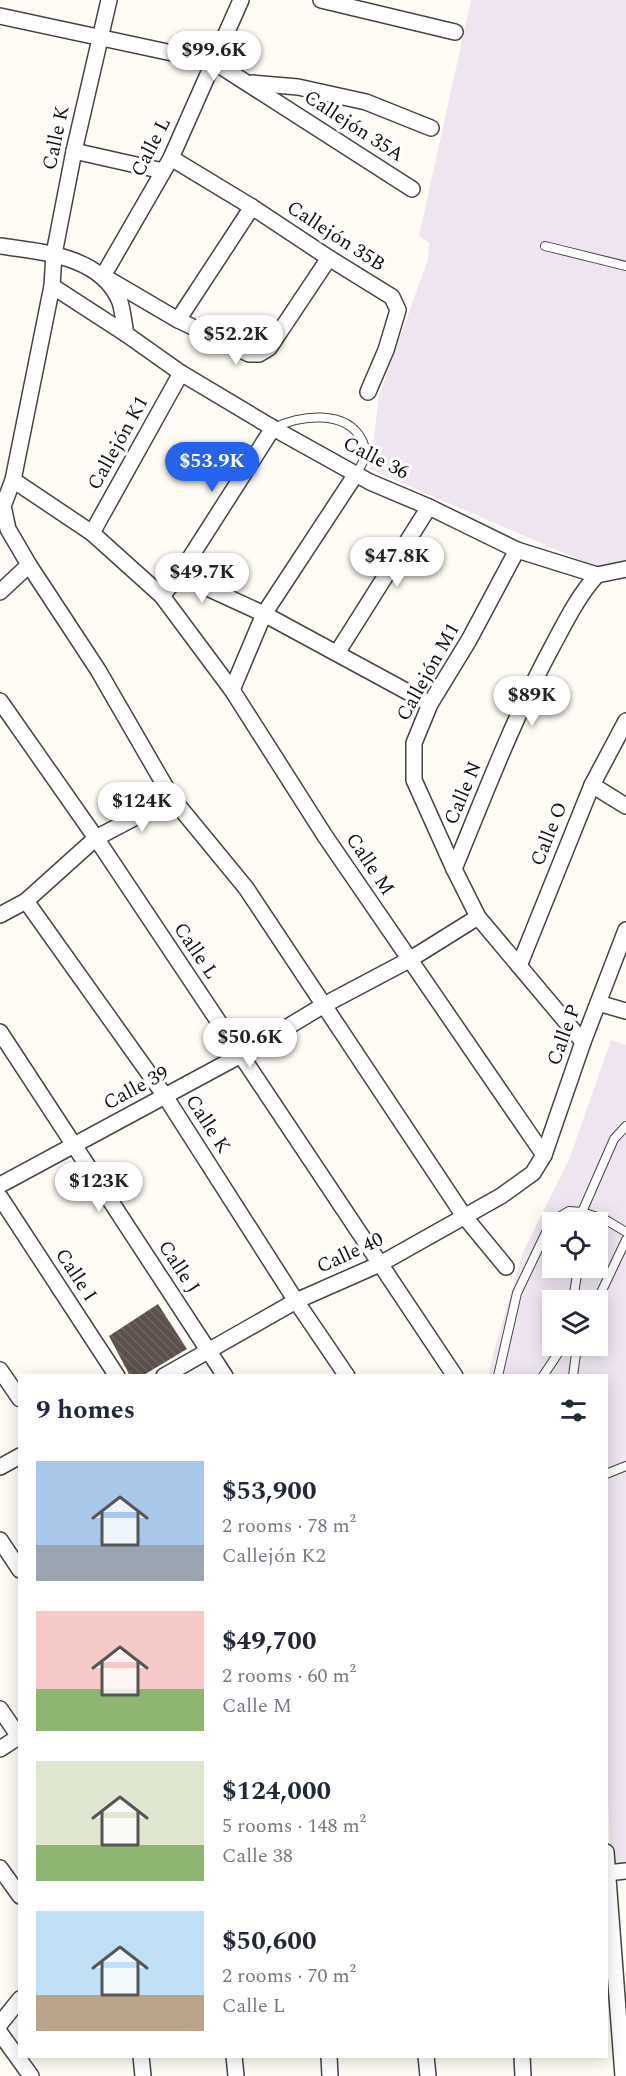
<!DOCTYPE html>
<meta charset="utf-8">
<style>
body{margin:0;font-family:Spectral,serif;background:#f6f6f7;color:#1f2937;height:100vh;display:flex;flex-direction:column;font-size:22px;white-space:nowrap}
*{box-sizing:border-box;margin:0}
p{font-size:20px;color:#747a83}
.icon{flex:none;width:33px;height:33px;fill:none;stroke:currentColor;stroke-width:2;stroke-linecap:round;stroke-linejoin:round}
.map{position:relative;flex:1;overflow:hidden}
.sheet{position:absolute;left:18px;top:1374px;width:590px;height:684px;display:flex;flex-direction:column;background:#fff;border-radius:0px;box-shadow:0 3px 15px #0003}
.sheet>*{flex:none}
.controls{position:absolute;left:542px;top:1212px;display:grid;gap:12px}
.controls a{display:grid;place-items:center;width:66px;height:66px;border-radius:0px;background:#fff;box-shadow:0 3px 15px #0003;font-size:30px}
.price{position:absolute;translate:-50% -51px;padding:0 14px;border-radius:21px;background:#fff;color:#222;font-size:20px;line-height:39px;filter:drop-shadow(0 2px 3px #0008)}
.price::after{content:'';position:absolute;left:50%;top:36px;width:18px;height:14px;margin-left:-9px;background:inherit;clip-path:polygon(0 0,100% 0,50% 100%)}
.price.on{background:#2563eb;color:#fff}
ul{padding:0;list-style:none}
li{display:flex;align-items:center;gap:18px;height:150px;padding:0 18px}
li span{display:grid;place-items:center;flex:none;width:168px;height:120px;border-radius:0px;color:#555}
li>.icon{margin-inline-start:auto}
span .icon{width:72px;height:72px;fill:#fffc;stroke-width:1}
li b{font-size:26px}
h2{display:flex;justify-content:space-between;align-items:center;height:72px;padding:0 18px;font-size:26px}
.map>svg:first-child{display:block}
.industrial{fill:#eee5f0;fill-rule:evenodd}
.building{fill:url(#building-back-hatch)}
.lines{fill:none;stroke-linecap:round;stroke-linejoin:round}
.lane-casing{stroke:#444;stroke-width:10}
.street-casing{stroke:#444;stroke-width:18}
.lane{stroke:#fff;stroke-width:8}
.street{stroke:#fff;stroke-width:15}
.labels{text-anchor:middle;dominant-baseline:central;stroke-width:6;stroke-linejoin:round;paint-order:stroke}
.street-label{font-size:20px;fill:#111;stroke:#fff}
</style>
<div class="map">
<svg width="626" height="2076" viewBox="0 0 626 2076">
<defs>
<pattern id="building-back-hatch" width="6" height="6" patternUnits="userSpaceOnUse" patternTransform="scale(1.5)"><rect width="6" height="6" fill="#5b504c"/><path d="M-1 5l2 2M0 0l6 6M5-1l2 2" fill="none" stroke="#6e6562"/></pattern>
</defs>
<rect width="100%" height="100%" fill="#fffcf5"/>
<g class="industrial">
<polygon points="471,0 626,0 626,580 370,469 379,396 428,259 429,243 419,236"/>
<path d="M611,1040L626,1045V1865L611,1866L606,1752V1376H489L493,1354L523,1252L570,1157ZM552,1222H597V1268H552ZM552,1300H597V1346H552Z"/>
</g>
<polygon class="building" points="158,1304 187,1349 142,1376 130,1376 109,1336"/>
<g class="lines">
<defs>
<g id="lane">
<polyline points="545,246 626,266"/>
<path d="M274,428C299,415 346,409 362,440C369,454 364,461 356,474"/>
<polyline points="626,1126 614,1139 582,1212 606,1220 626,1232"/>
<polyline points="573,1300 578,1268"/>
<polyline points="597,1301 626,1240"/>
<polyline points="498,1376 517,1293 551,1222 569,1211 582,1212 583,1222"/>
<polyline points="543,1376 563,1346"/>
<polyline points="573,1376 577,1346"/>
<polyline points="606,1474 626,1466"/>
</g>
<g id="street">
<polyline points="241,0 171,158 103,276 178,320 249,354 259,354 269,348 329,258"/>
<polyline points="321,0 455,32"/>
<polyline points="0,16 214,62 412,189"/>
<polyline points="252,83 298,87 366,102 431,128"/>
<polyline points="74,151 163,171"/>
<polyline points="171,158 252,207 329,258 392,297 398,310 386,350 368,392"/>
<path d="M0,246C42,252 102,256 120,302C123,312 124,324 126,334"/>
<polyline points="52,286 126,334 181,373 273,428 370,482 429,507 517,550 597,575 626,569"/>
<polyline points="178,320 252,207"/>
<polyline points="13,480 92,533 162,596 179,575 264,614 430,704"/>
<polyline points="92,533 181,373"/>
<polyline points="517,550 469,640 430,704 414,743 414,780 454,869 478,917 583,1042"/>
<polyline points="29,565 98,670 172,798 246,888 464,1216 506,1267"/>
<polyline points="179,575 273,428"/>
<polyline points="0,592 29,565 8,529 3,506 13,480 52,286 54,254 74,151 109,0"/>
<polyline points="162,596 232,690 325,836 544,1155"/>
<polyline points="337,653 429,507"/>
<polyline points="232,690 264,614 356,474"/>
<polyline points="0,701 96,838 455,1376"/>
<polyline points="592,785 626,806"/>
<path d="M454,869C485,794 514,717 553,645C566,621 578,596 597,575"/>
<polyline points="26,901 165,1096 296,1301 347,1376"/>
<polyline points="0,915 26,901 96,838 172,798"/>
<polyline points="519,966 592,785 626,721"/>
<polyline points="598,1003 626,1011"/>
<polyline points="0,1032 225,1376"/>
<polyline points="0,1185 241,1055 324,1005 409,960 478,917"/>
<polyline points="0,1197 117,1376"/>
<polyline points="0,1370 20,1399"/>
<polyline points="164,1376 296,1301 380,1264 501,1196 533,1173 544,1155 583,1042 626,930"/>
<polyline points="0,1467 20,1456"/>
<polyline points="0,1540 20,1570"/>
<polyline points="0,1709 20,1738"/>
<polyline points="0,1749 20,1736"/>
<polyline points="606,1852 623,2076"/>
<polyline points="0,1868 20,1896"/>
<polyline points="606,1873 626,1871"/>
<polyline points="0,2024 20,1999"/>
<polyline points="0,2033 31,2076"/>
<polyline points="141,2056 143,2076"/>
<polyline points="234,2056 236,2076"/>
<polyline points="329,2056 330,2076"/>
<polyline points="426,2056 428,2076"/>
<polyline points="522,2056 523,2076"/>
</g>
</defs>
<use href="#lane" class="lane-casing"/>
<use href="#street" class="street-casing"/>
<use href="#lane" class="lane"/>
<use href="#street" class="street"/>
</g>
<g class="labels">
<g class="street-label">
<text transform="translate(354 126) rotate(33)">Callejón 35A</text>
<text transform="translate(56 138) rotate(-78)">Calle K</text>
<text transform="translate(151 147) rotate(-63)">Calle L</text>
<text transform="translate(336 236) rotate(33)">Callejón 35B</text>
<text transform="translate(118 443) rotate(-61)">Callejón K1</text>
<text transform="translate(376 458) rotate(27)">Calle 36</text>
<text transform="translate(428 672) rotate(-61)">Callejón M1</text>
<text transform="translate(463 793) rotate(-67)">Calle N</text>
<text transform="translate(549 834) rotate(-68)">Calle O</text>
<text transform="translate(370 864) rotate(56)">Calle M</text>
<text transform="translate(196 951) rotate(56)">Calle L</text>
<text transform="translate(564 1035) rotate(-70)">Calle P</text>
<text transform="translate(136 1088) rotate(-28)">Calle 39</text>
<text transform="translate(208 1124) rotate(57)">Calle K</text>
<text transform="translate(350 1253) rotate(-25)">Calle 40</text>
<text transform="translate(179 1267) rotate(57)">Calle J</text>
<text transform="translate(76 1275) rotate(57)">Calle I</text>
</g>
</g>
</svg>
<div class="controls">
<a><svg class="icon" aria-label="locate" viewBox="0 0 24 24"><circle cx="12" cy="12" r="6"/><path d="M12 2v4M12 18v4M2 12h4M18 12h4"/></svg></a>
<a><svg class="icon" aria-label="layers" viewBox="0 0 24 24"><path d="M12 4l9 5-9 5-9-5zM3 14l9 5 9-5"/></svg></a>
</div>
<b class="price" style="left:214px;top:82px">$99.6K</b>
<b class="price" style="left:236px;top:366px">$52.2K</b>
<b class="price on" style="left:212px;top:493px">$53.9K</b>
<b class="price" style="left:397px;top:588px">$47.8K</b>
<b class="price" style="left:202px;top:604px">$49.7K</b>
<b class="price" style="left:532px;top:727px">$89K</b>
<b class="price" style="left:142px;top:833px">$124K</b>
<b class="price" style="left:250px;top:1069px">$50.6K</b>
<b class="price" style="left:99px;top:1213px">$123K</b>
<section class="sheet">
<h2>9 homes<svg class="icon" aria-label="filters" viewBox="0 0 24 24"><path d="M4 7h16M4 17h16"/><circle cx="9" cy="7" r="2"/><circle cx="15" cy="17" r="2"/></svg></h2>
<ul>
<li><span style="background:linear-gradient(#a9c7e8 70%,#9aa5b1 0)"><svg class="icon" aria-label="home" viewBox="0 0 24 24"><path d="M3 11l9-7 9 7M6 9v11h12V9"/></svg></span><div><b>$53,900</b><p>2 rooms · 78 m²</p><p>Callejón K2</p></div></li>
<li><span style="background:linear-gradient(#f6c9c9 65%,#8fb573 0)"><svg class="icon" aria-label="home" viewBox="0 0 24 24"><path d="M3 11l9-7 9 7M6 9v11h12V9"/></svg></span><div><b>$49,700</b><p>2 rooms · 60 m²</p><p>Calle M</p></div></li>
<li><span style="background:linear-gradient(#dfe7d0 70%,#8fb573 0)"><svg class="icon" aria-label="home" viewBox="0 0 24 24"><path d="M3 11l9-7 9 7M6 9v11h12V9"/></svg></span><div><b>$124,000</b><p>5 rooms · 148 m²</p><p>Calle 38</p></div></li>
<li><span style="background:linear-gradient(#bfe0f5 70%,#b9a48a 0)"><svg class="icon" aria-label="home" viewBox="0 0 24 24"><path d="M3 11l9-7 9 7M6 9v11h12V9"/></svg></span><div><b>$50,600</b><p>2 rooms · 70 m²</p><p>Calle L</p></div></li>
</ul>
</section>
</div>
